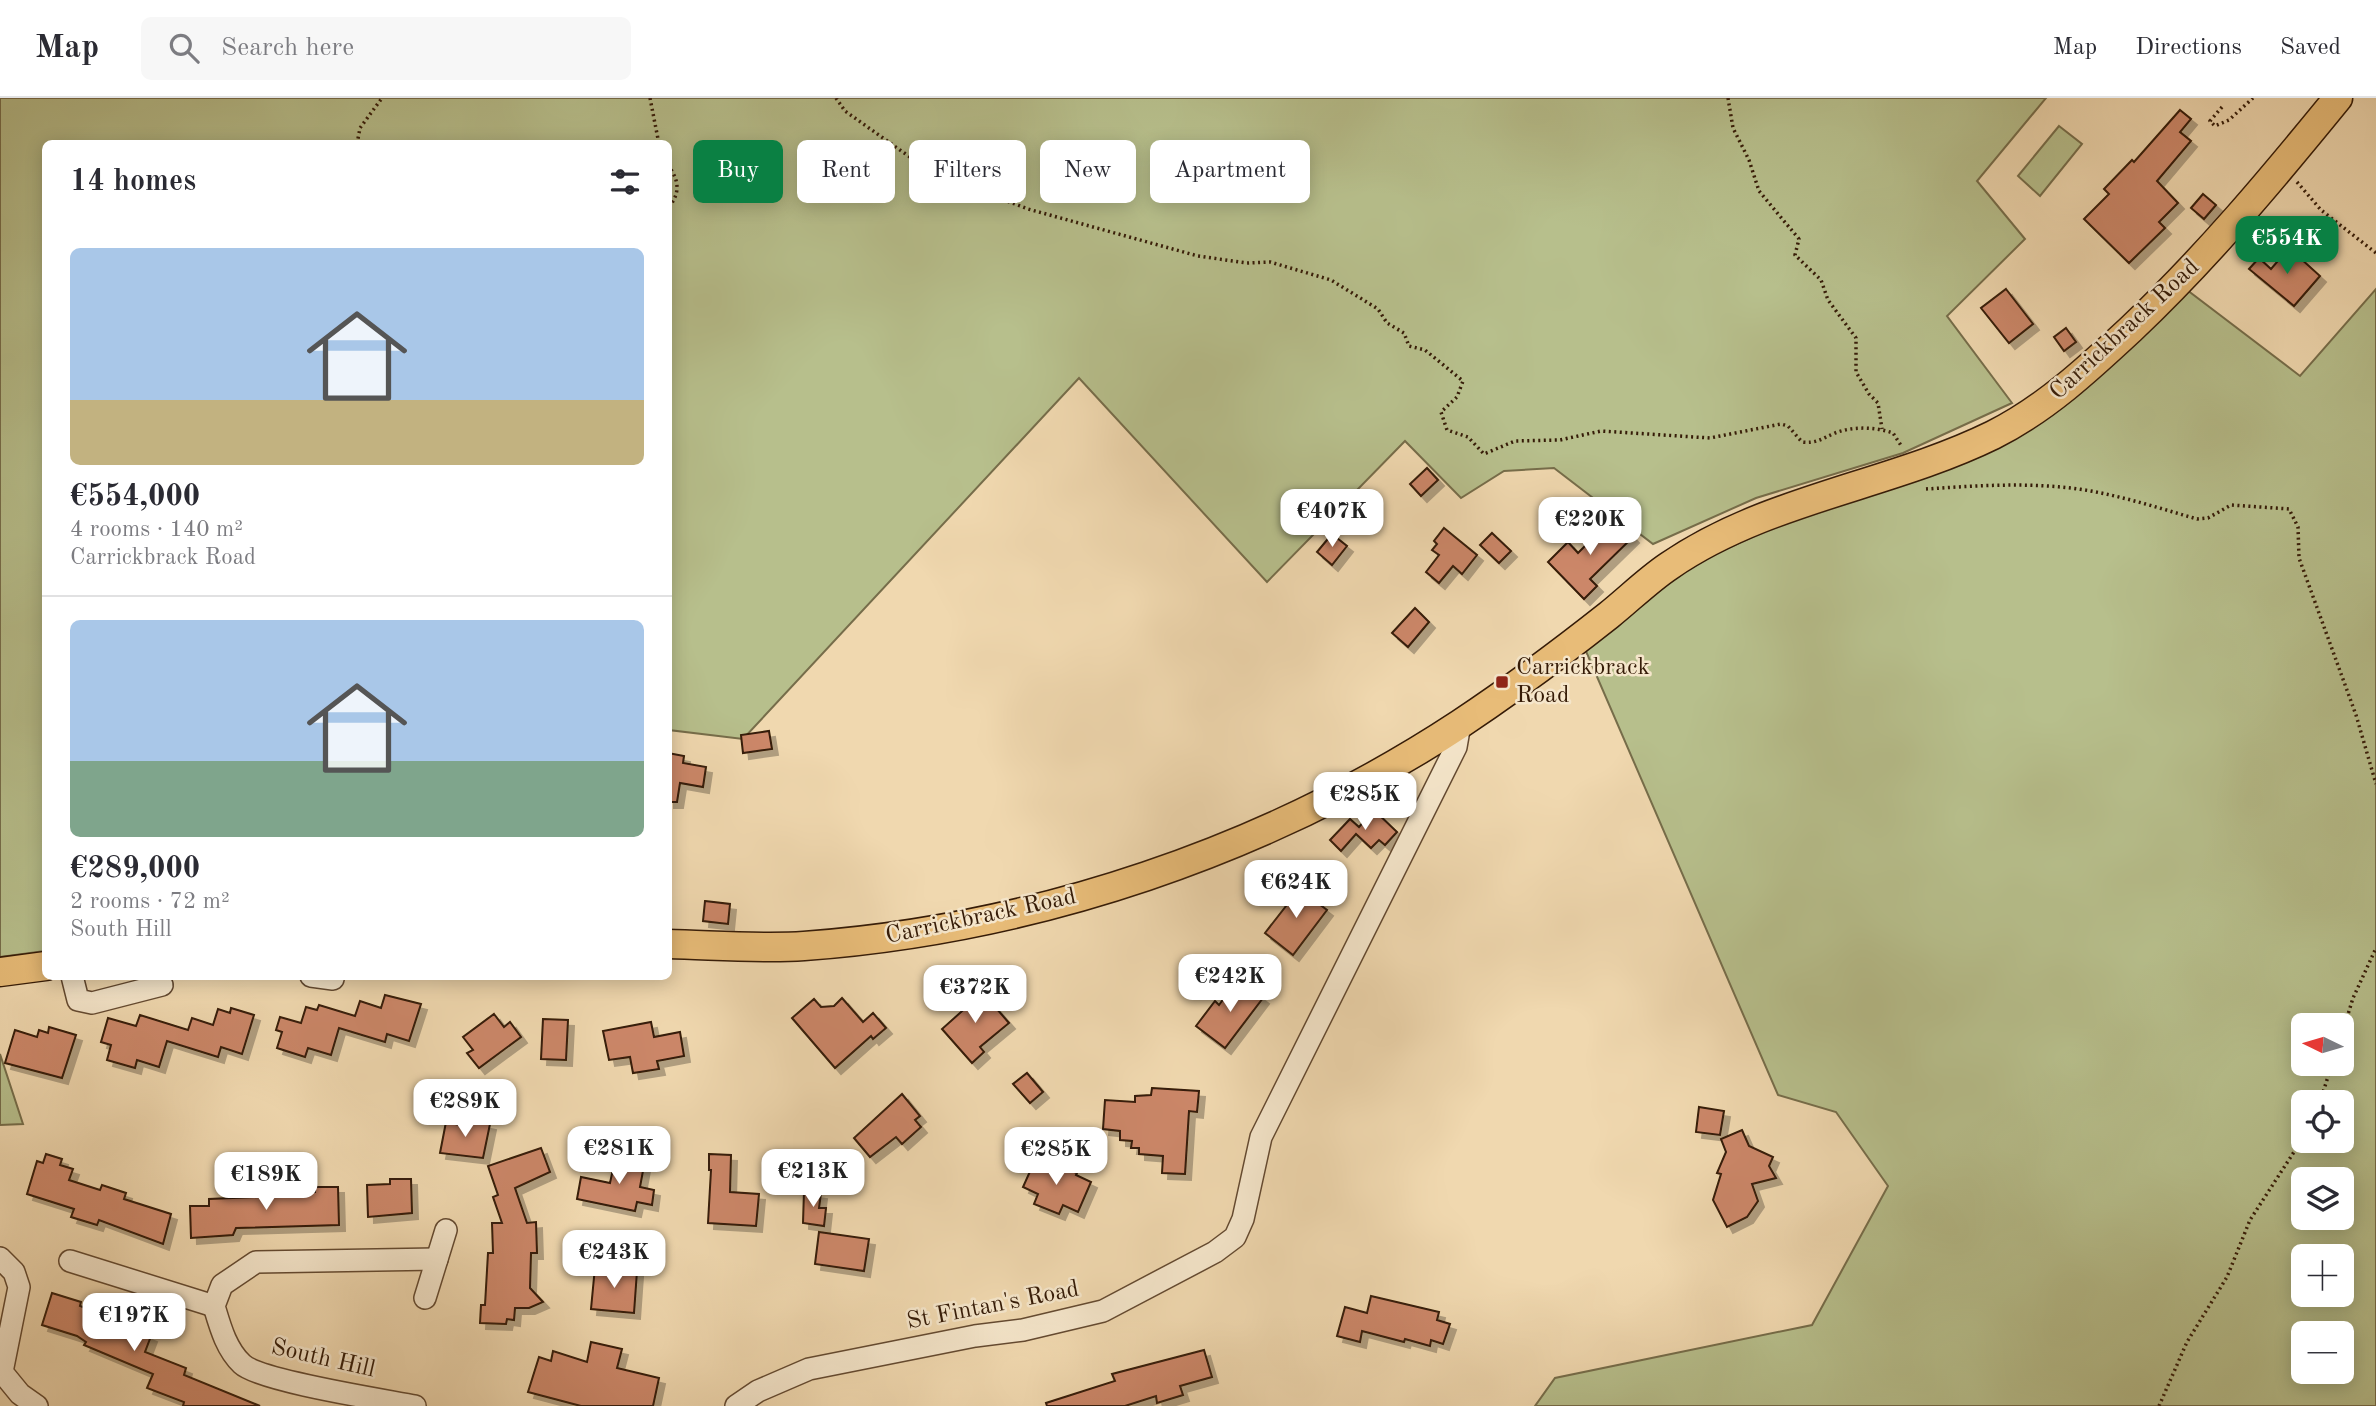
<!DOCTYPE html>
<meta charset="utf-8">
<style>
body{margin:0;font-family:"Old Standard TT",serif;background:#f7f7f7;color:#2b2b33;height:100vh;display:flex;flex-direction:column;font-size:26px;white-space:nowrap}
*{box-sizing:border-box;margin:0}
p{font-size:23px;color:#7c7c81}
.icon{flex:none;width:38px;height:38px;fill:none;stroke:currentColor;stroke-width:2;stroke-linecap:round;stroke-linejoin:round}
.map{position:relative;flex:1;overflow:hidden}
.details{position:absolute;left:42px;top:42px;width:630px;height:840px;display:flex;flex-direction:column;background:#fff;border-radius:10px;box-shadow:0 4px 18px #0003}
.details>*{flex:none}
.hud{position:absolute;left:693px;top:42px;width:665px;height:63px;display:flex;gap:14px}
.needle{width:46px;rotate:275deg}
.controls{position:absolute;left:2291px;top:915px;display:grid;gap:14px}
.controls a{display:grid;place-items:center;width:63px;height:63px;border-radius:10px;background:#fff;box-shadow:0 4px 18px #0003;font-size:35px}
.price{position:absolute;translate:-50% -60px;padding:0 16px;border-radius:14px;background:#fff;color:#222;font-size:23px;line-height:46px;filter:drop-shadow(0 2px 4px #0008)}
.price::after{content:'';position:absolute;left:50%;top:42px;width:21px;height:16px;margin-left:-10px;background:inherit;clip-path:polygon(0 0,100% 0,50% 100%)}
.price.active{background:#0b8043;color:#fff}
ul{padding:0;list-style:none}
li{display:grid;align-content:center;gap:14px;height:371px;padding:0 28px}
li+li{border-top:2px solid #e1e1e2}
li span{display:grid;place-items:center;height:217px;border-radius:10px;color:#555}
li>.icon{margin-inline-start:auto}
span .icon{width:126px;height:126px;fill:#fffc;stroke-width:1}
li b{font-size:30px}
h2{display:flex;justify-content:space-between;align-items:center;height:84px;padding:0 28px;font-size:30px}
.pill{padding:0 24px;border-radius:10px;background:#fff;box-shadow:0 4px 18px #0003;font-size:24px;line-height:63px}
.pill.active{background:#0b8043;color:#fff}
header{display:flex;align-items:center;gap:42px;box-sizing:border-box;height:98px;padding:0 35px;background:#fff;border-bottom:2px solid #e1e1e2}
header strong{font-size:33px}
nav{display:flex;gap:38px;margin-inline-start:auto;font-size:24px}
.search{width:490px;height:63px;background:#f7f7f7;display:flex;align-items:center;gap:18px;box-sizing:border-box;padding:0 24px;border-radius:10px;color:#7c7c81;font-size:26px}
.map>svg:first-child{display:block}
.green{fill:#b7bf8c;stroke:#766d4a;stroke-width:2;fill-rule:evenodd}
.building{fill:#cc8769;stroke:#351b07;stroke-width:2;filter:url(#shadow)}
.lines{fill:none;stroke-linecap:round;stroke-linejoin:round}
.minor-casing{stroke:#644a31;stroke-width:24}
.major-casing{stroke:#351b07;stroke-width:31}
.path{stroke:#351b07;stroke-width:3.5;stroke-dasharray:2 3.5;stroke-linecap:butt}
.minor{stroke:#f5e6cb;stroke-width:21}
.major{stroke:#e8bc78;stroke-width:28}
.poi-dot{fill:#8f2418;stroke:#f5e6cb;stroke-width:2.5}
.labels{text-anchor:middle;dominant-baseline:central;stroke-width:5;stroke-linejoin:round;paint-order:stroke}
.street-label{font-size:24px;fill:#351b07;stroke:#f5e6cb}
.poi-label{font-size:24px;fill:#351b07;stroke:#f5e6cb;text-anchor:start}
</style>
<header>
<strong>Map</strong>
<div class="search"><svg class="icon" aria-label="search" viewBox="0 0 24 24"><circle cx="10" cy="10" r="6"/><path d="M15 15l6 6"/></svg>Search here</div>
<nav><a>Map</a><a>Directions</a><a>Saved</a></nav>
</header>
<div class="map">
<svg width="2376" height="1308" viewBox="0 0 2376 1308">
<defs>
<filter id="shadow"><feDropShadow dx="6" dy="6" stdDeviation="0" flood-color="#0004"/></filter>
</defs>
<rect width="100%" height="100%" fill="#f0d8af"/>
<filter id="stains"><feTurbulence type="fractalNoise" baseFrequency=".00286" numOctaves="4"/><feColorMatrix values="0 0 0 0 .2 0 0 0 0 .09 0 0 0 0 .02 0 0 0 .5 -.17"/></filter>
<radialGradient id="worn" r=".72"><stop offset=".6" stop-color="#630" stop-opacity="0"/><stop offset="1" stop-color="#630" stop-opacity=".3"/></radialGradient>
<g class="green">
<polygon points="0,0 2046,0 1977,83 2025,141 1947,218 2012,305 1903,355 1756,400 1653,446 1554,370 1504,373 1461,400 1405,343 1267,484 1079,280 743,641 669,632 668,46 46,46 45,853 0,859"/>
<polygon points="2059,28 2082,46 2040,98 2018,78"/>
<path d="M2376,191V1308H1535L1555,1280L1812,1227L1888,1088L1836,1014L1778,997L1585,551L1665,479L1765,433L1909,382L2187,192L2300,278ZM2303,928H2342V966H2303ZM2303,1004H2342V1043H2303ZM2303,1082H2342V1120H2303ZM2303,1158H2342V1197H2303ZM2303,1236H2342V1274H2303Z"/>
<polygon points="0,956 23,1026 0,1027"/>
</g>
<g class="building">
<polygon points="2180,12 2191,21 2180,34 2191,43 2157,83 2178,105 2159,124 2165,130 2129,165 2084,121 2109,96 2104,91 2132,62 2134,64"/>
<polygon points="2203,96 2216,107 2204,121 2191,110"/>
<polygon points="2289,150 2320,178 2294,208 2249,171 2259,160 2271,171"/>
<polygon points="2006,191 2033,226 2009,245 1981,210"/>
<polygon points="2066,230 2076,244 2064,253 2054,239"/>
<polygon points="1427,370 1438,382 1421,398 1410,386"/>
<polygon points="1614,419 1633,439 1590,481 1597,488 1584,501 1548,464 1568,444 1578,455"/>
<polygon points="1444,430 1477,457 1462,476 1453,468 1439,485 1426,474 1439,457 1432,452 1437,446 1434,443"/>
<polygon points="1492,435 1511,453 1499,465 1480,447"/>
<polygon points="1332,436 1347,448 1332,467 1317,454"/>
<polygon points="1415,510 1429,524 1408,549 1392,535"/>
<polygon points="769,633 772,651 743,655 741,637"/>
<polygon points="668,655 684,658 683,665 706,669 703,689 680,685 677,704 668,704"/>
<polygon points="1374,712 1397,734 1385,747 1379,742 1371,750 1356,736 1341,753 1330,742 1350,721 1359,729"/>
<polygon points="1294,787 1327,812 1293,857 1265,835 1286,808 1281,805"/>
<polygon points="705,803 730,806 728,826 703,823"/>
<polygon points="1238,881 1263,900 1225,950 1196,928 1215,903 1219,907"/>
<polygon points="977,888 1009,925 980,949 984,954 972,965 942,931 970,906 964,899"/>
<polygon points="385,897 421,906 409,943 387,936 385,944 339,930 331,957 308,950 305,959 277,950 282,934 276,932 280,919 301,925 306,909 317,912 319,907 355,918 360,903 381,910"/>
<polygon points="842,900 863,924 873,915 886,930 873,941 871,938 835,970 792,920 814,901 821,909 834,908"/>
<polygon points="231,910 254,917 242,956 221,949 218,959 167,943 159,969 137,962 135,970 107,962 111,947 101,944 108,920 136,928 140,917 188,932 192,920 213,927 218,911 230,915"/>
<polygon points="494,916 504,929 510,924 521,939 479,970 467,955 473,952 463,939"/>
<polygon points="543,921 568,922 566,962 541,961"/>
<polygon points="651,924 654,939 680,934 684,958 657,963 659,971 633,975 630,959 609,962 603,933"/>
<polygon points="49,929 76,937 62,980 5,965 15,932 37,939 39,932 48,935"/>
<polygon points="1027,975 1043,994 1030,1005 1013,986"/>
<polygon points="1152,990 1199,993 1197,1014 1189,1013 1185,1076 1162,1075 1163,1058 1139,1056 1139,1050 1131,1050 1132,1043 1120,1042 1120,1033 1103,1031 1105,1002 1135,1004 1135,998 1151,997"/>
<polygon points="902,996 920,1018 915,1022 921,1029 902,1046 896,1039 870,1059 854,1040"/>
<polygon points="1699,1009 1724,1013 1720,1037 1696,1034"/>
<polygon points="470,1022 490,1026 483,1060 440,1055 446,1024 469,1029"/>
<polygon points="1742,1032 1749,1048 1773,1059 1769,1068 1776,1080 1752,1086 1758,1103 1747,1119 1727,1129 1713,1102 1721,1076 1717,1075 1726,1054 1721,1041"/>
<polygon points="541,1050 550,1074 515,1090 527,1125 536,1124 537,1155 531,1155 530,1190 543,1204 529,1210 515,1210 514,1222 507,1221 506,1226 480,1225 481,1207 485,1207 488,1155 493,1155 492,1125 502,1125 493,1099 498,1097 488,1068"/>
<polygon points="46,1056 62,1061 60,1067 73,1071 69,1082 100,1092 102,1087 126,1095 124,1101 171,1116 163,1146 99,1122 97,1127 71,1119 74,1111 27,1096 37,1063 43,1065"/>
<polygon points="709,1056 731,1057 730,1094 759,1096 756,1128 708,1125 711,1072 709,1072"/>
<polygon points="616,1057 645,1062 640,1089 654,1092 652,1107 637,1104 635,1113 577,1101 581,1079 610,1085"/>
<polygon points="1036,1060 1077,1075 1076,1077 1091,1084 1078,1114 1063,1107 1059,1116 1034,1106 1038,1096 1023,1089"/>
<polygon points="390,1081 411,1081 412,1115 368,1119 367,1087 390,1086"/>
<polygon points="315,1089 338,1089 339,1127 236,1130 233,1137 191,1140 190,1108 209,1108 209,1101 259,1099 259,1093 315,1094"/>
<polygon points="804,1093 821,1095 819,1110 826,1110 824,1128 803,1125"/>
<polygon points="819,1134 869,1141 864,1173 815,1166"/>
<polygon points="595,1169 637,1173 634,1215 591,1211"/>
<polygon points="52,1195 81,1204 80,1208 151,1238 145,1254 186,1270 184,1277 260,1308 183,1308 184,1304 147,1290 153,1276 84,1247 86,1244 77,1238 42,1227"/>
<polygon points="1371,1198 1439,1214 1437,1222 1450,1226 1443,1246 1431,1242 1430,1248 1405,1241 1404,1244 1362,1233 1360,1244 1337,1238 1345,1209 1367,1215"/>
<polygon points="591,1244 622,1251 617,1270 659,1280 653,1308 581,1308 528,1294 539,1259 551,1263 553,1253 587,1264"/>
<polygon points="1204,1252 1212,1279 1180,1288 1183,1297 1157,1305 1156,1298 1125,1308 1047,1308 1046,1305 1115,1283 1112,1276"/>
</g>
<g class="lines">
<defs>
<g id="minor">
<polyline points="72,878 78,902 92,905 162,887"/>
<polyline points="311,878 333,881"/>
<polyline points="0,1160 14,1174 19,1189 2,1274 20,1296 37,1308"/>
<polyline points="70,1163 214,1208"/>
<polyline points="425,1200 446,1132"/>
<path d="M415,1308C384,1302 260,1283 242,1266C226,1251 220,1228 214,1208L222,1187L256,1164L437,1161"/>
<polyline points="736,1308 758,1293 809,1271 975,1238 1023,1232 1103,1213 1215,1154 1235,1139 1243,1121 1261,1039 1456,649 1460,626"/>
</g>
<g id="major">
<path d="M668,846C713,847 760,851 804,848C1035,831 1267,753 1460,626C1511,592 1561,555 1609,517C1629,501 1648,482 1669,468C1766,401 1889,388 1993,337C2045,311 2088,271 2131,231C2207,159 2272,81 2338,0"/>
<polyline points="0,874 46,868"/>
</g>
</defs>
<use href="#minor" class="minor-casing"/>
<use href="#major" class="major-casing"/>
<g class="path">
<polyline points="650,0 659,46"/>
<path d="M836,0L845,13L931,74L1028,111L1198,158L1247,165L1270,164L1331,182L1378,211L1387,225L1404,235L1409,248L1425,252L1463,283L1457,299L1441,314L1447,332L1468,339L1484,356L1515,343L1560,342L1601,333L1710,340L1781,326L1788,328L1802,344C1816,346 1823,340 1835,335C1853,328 1875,329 1893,335L1902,349"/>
<polyline points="1728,0 1733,30 1749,62 1759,93 1799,141 1795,157 1821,182 1828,202 1856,240 1856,274 1869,296 1878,305 1882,331"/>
<polyline points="2222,9 2210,23 2215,28 2229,22 2253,0"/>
<polyline points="357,46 360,30 382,0"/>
<path d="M668,67C679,82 681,95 668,110"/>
<polyline points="2297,84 2321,112 2376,155"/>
<path d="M1926,391C1970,388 2016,385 2061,389C2107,393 2152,408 2197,421L2208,420L2231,407L2289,411L2298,429L2299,460L2356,617L2376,686"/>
<polyline points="2342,936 2353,900 2376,850"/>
<polyline points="2320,1004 2332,966"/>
<polyline points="2159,1308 2187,1244 2227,1179 2250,1122 2303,1040"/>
</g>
<use href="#minor" class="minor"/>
<use href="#major" class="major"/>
</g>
<rect class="poi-dot" x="1495" y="577" width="14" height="14" rx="3.5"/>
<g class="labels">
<g class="street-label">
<text transform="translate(2125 232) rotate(-43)">Carrickbrack Road</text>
<text transform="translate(981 819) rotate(-12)">Carrickbrack Road</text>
<text transform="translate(993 1208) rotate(-11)">St Fintan's Road</text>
<text transform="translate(323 1261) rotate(13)">South Hill</text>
</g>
<g class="poi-label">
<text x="1516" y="570">Carrickbrack<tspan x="1516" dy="28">Road</tspan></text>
</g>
</g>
<rect width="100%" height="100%" filter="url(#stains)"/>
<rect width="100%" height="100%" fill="url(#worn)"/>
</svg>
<div class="controls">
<a><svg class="needle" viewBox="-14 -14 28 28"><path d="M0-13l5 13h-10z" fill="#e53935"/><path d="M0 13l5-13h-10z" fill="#7c7c81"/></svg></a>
<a><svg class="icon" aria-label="locate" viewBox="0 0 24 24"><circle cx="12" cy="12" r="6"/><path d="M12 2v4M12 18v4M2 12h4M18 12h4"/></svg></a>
<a><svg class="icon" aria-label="layers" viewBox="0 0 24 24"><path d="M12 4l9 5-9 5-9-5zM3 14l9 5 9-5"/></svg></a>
<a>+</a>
<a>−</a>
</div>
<b class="price active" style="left:2287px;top:178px">€554K</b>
<b class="price" style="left:1332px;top:451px">€407K</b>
<b class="price" style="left:1590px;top:459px">€220K</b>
<b class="price" style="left:1365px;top:734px">€285K</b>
<b class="price" style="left:1296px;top:822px">€624K</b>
<b class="price" style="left:1230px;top:916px">€242K</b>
<b class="price" style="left:975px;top:927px">€372K</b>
<b class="price" style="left:465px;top:1041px">€289K</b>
<b class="price" style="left:619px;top:1088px">€281K</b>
<b class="price" style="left:1056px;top:1089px">€285K</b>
<b class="price" style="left:813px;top:1111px">€213K</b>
<b class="price" style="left:266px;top:1114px">€189K</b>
<b class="price" style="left:614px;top:1192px">€243K</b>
<b class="price" style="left:134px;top:1255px">€197K</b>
<div class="hud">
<a class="pill active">Buy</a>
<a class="pill">Rent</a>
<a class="pill">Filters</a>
<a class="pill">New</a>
<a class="pill">Apartment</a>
</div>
<section class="details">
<h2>14 homes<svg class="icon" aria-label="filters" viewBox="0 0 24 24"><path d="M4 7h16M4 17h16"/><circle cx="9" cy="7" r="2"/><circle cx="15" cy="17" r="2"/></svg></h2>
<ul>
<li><span style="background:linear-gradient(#a9c7e8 70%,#c2b280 0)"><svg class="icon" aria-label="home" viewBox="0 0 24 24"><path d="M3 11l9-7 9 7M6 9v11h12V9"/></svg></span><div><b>€554,000</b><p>4 rooms · 140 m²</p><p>Carrickbrack Road</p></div></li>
<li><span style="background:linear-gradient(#a9c7e8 65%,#7fa58c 0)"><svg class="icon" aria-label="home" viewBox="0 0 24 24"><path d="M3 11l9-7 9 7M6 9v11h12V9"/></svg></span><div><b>€289,000</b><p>2 rooms · 72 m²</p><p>South Hill</p></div></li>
</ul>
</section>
</div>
